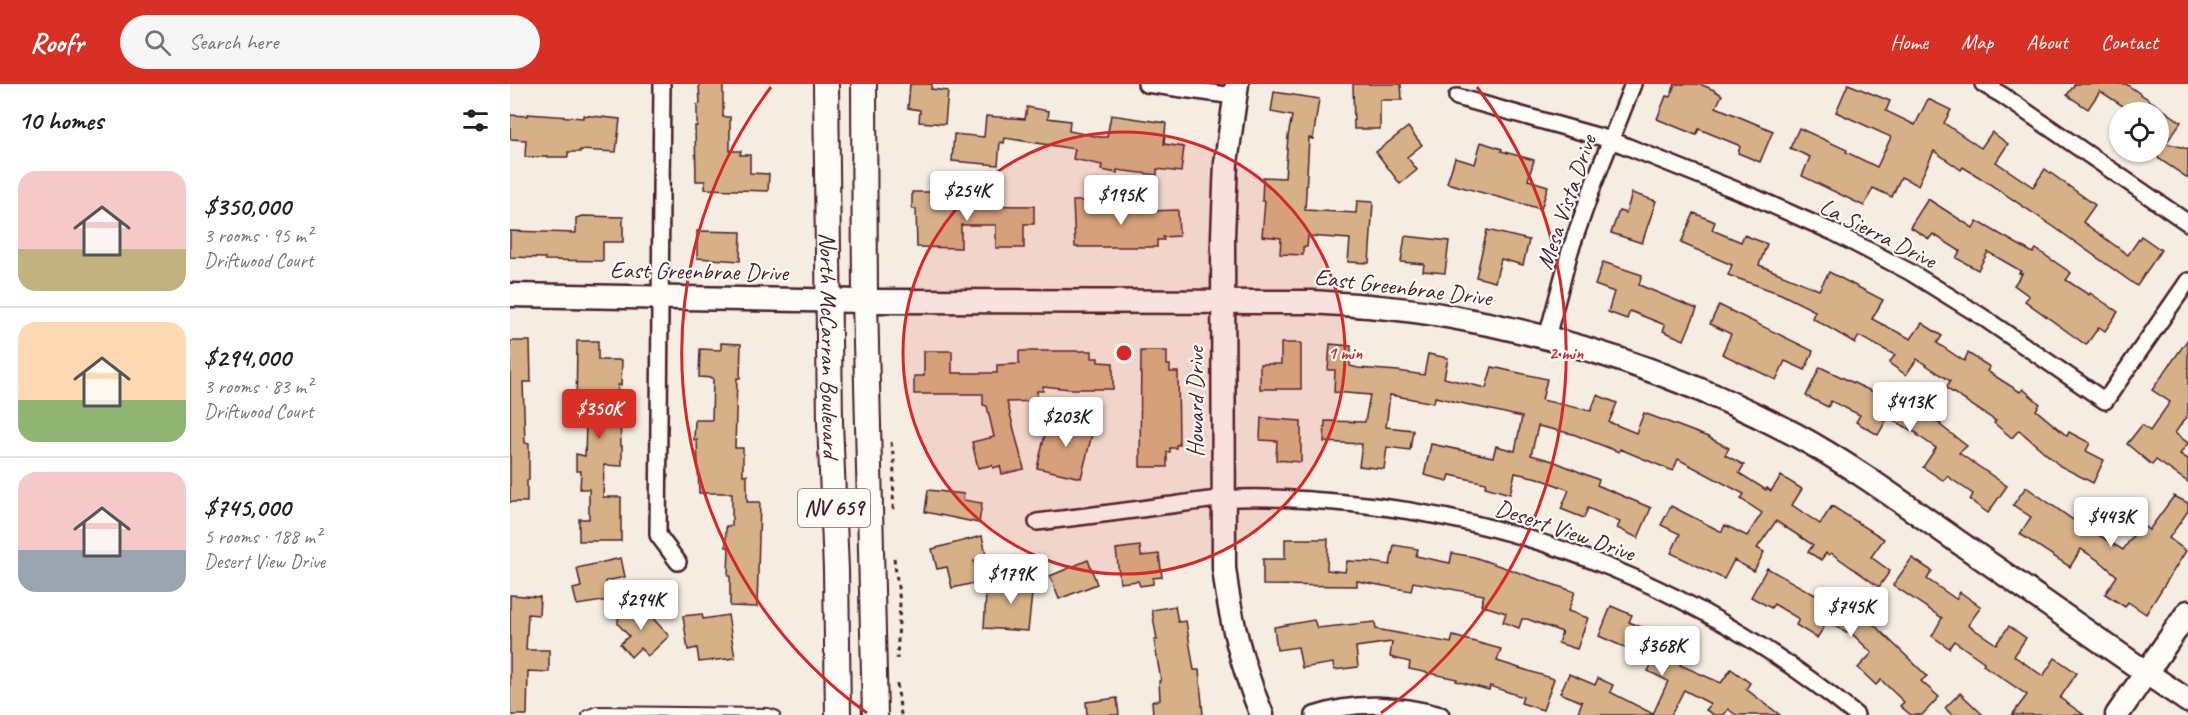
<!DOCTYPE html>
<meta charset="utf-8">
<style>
body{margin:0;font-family:Caveat,sans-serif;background:#f6f6f6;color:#202124;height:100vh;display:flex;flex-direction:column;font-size:22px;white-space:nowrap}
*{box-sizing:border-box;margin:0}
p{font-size:20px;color:#757577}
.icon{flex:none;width:33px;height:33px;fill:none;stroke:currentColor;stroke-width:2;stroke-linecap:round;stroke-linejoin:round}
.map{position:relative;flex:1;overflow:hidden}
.side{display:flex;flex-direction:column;background:#fff;width:510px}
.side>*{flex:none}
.buttons{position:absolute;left:1599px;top:18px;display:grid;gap:12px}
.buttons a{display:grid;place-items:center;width:60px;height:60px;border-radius:50%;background:#fff;box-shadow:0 2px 4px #0004;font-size:30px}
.price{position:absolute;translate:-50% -51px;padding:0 14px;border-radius:6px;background:#fff;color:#222;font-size:20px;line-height:39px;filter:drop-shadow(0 2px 3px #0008)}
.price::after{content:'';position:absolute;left:50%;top:36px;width:18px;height:14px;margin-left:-9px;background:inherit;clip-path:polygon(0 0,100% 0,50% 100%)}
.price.selected{background:#d93025;color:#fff}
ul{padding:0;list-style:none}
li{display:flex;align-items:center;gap:18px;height:150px;padding:0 18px}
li+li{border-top:2px solid #e0e0e0}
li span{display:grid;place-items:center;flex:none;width:168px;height:120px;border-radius:18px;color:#555}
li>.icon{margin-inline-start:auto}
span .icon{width:72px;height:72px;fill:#fffc;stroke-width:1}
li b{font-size:26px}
h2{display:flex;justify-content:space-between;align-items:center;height:72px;padding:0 18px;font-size:26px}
header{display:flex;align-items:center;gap:36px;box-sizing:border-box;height:84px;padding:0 30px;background:#d93025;color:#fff}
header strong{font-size:28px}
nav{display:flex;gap:33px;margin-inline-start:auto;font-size:21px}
.search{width:420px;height:54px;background:#f6f6f6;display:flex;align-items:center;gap:15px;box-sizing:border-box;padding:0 21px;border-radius:33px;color:#757577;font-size:22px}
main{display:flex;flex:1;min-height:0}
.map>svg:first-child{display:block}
.building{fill:#d6b187;stroke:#4a1f2b;stroke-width:1.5}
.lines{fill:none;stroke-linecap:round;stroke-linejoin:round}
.lane-casing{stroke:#4a1f2b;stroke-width:12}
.street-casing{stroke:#4a1f2b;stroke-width:20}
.secondary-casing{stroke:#4a1f2b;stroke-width:27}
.primary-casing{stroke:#4a1f2b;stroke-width:28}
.path{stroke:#4a1f2b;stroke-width:3;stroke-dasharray:4.5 4.5;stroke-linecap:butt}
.lane{stroke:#fdfcf7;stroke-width:8}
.street{stroke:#fdfcf7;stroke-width:15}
.secondary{stroke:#fdfcf7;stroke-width:22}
.primary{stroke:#fdfcf7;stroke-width:24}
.ring{fill:none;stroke:#d62828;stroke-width:3}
.labels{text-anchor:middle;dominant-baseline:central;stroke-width:4.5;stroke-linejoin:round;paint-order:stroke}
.shield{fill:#fdfcf7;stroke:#806168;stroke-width:1.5}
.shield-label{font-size:22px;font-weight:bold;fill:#4a1f2b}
.street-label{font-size:24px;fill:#4a1f2b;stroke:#fdfcf7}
.centre{fill:#d62828;stroke:#fdfcf7;stroke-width:3}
.ring-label{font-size:18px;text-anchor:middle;font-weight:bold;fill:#d62828;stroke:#fdfcf7;stroke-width:4.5;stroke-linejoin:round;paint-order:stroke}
</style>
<header>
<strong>Roofr</strong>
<div class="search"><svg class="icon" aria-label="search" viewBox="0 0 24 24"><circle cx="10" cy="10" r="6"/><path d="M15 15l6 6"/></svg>Search here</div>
<nav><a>Home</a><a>Map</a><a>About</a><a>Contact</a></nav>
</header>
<main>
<section class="side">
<h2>10 homes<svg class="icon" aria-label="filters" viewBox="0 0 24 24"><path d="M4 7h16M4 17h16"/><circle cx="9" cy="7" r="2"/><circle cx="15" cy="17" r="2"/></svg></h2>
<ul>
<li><span style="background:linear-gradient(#f6c9c9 65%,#c2b280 0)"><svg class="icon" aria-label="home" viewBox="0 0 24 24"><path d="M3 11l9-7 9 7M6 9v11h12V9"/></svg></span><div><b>$350,000</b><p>3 rooms · 95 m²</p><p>Driftwood Court</p></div></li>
<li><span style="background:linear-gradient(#ffd9b3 65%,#8fb573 0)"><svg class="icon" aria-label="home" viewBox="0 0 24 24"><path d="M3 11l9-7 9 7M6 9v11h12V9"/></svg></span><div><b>$294,000</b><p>3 rooms · 83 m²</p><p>Driftwood Court</p></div></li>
<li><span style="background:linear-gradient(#f6c9c9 65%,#9aa5b1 0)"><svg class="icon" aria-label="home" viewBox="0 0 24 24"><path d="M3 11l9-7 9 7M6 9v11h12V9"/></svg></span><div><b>$745,000</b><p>5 rooms · 188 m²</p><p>Desert View Drive</p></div></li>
</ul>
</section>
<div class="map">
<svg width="1678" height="631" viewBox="0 0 1678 631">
<rect width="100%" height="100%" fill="#f5ede1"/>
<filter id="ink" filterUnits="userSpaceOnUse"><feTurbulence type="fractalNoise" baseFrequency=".0167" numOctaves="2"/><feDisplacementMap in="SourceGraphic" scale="12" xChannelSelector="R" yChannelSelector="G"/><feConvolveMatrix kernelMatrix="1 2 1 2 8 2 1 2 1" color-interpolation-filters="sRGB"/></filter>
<g filter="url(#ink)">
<g class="building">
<polygon points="189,0 213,0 213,33 220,33 220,67 231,67 230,71 240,71 240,89 259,90 258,107 195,105 195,97 186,97 185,42 187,42 187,21 190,20"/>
<polygon points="400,0 422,0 421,5 438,7 435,40 409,38 410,26 398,24"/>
<polygon points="843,0 891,0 892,16 870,16 870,45 844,45"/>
<polygon points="1165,0 1190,0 1204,6 1212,11 1206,23 1263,47 1250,78 1228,69 1230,63 1228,61 1189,45 1186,51 1147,35 1156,12 1160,13"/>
<polygon points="1338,0 1380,17 1376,27 1405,41 1418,15 1441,26 1434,39 1471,64 1482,48 1498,60 1486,78 1523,103 1535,85 1585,121 1573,138 1618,171 1631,152 1651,166 1627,202 1544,143 1469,93 1453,83 1451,86 1424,67 1408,101 1391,93 1382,113 1363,104 1354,122 1292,92 1300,73 1280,64 1289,44 1337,66 1336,68 1367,83 1381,53 1326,28"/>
<polygon points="1565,0 1616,0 1671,38 1656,59 1678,65 1678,94 1648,74 1648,28 1622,28 1590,7 1578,25 1557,11"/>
<polygon points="764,8 809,15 803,55 799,54 795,126 846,129 847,117 863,118 859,179 838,178 840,155 798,152 797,163 793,163 793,171 770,170 771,154 752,152 755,117 752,117 753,93 775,94 778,52 782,32 761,28"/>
<polygon points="517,23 539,27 538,34 560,37 559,47 590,53 597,53 601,31 656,39 654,60 674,63 671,88 647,85 647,91 607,86 607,89 591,86 592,81 563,75 565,65 495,54 494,59 490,58 488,81 442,77 444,50 474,53 476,32 515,35"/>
<polygon points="17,30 73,34 73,31 110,35 106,68 70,66 70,68 58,68 58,73 15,73 16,56 0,55 0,31 17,32"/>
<polygon points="898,43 912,61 897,73 907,86 890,100 866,68"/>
<polygon points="971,58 992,65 991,67 1024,76 1018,96 1038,102 1031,125 937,99 945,74 965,80"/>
<polygon points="402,108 422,108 422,116 451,116 451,121 524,122 524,140 514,140 514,164 486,164 486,141 451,141 451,164 407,163 406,125 402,125"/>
<polygon points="1122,109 1146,117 1132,159 1101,149 1109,127 1116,129"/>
<polygon points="1418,115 1463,144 1467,137 1523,169 1526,165 1561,189 1556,196 1579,211 1580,209 1608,228 1595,247 1589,243 1576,261 1515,217 1519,212 1504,201 1512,190 1509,189 1511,187 1478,168 1468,186 1446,174 1450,167 1423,150 1419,155 1400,143"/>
<polygon points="608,116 608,128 668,126 669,152 653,153 654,156 647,156 647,163 565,163 563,117"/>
<polygon points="1184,129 1205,138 1202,146 1231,158 1234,151 1257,160 1249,181 1309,206 1319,188 1373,216 1362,235 1401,255 1412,239 1432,252 1427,259 1454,277 1458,269 1480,283 1477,287 1510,308 1513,305 1530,320 1526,326 1557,352 1559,348 1580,359 1576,367 1594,376 1583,399 1550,382 1509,346 1502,354 1484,339 1486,337 1436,304 1440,297 1407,275 1396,291 1379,279 1385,271 1349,252 1345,259 1302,234 1305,227 1271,210 1218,191 1222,181 1171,159"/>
<polygon points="72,132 113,133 113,158 93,158 93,177 35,176 35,174 0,173 0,147 66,149 66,134"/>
<polygon points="977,146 1019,156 1013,181 991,175 985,198 966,193"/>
<polygon points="187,147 231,148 230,177 187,174"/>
<polygon points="895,152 939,157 935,189 913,187 914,180 891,178"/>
<polygon points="1093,178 1132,191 1129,201 1187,225 1174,256 1153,247 1155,241 1120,227 1117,235 1098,228 1104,208 1085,201"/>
<polygon points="1209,221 1303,267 1295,286 1275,277 1266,296 1212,270 1221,250 1200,240"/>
<polygon points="1678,255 1678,330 1665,349 1678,359 1670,370 1678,375 1678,398 1646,376 1642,381 1617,360 1632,341 1640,347 1660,318 1642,306"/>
<polygon points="0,257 20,257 21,298 13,298 15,359 19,360 19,396 17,396 17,418 0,418"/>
<polygon points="67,257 88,257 88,276 112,276 111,301 108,301 108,333 110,333 111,362 112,362 112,382 94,381 93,413 111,413 111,457 69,457 69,435 79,435 79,405 70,405 71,387 66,387 66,370 75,372 76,340 69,340 69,331 66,331"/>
<polygon points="211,259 231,260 230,294 227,294 225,364 233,364 233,391 237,391 237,418 250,418 247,523 220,522 220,492 218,492 219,463 216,463 216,442 222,442 222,409 189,409 187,356 184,356 185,336 202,336 203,294 189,293 190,265 211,266"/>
<polygon points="771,259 791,259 791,305 750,305 750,280 771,280"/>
<polygon points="820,260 841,262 840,282 848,284 888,287 914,291 918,270 938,274 934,294 976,304 982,283 1037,295 1032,316 1081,327 1087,311 1107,319 1099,338 1126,349 1134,329 1198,353 1219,364 1215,371 1234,381 1229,389 1256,406 1257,404 1261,407 1271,392 1292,405 1282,421 1310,440 1322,422 1374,455 1361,473 1380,487 1369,503 1321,469 1319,471 1316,469 1311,476 1298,468 1303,461 1266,437 1247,464 1254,468 1244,487 1224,476 1214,495 1161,469 1170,450 1151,441 1161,422 1210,447 1212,447 1215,441 1237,452 1252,429 1231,415 1234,410 1168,375 1163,387 1110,365 1109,368 1063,350 1028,342 1021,371 1043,377 1089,396 1087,401 1141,424 1128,454 1107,444 1110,438 1078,424 1074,434 1051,425 1059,406 1028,394 1005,389 1000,410 975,403 976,399 940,391 938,397 914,391 921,360 983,373 986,362 1005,367 1012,333 925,313 924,319 880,311 876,343 903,346 900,366 877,363 874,385 849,382 852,360 814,358 815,337 855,338 860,311 824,308 825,286 818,286"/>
<polygon points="414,267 442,267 442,289 487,289 487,281 509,280 509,267 582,267 582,274 588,274 588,278 603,279 603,305 560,305 533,302 533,307 527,307 527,317 497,318 514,385 492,390 490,382 483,384 482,381 468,384 462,358 484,353 477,322 473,321 473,310 404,310 404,292 414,292"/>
<polygon points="631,267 657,267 657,281 660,281 660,288 668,288 669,361 666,361 666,364 660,364 660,368 657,368 657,383 630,383"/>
<polygon points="1310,283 1363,308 1366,303 1431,340 1430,341 1457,362 1449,369 1497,402 1478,429 1460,416 1463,410 1437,392 1434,397 1413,383 1426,364 1407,351 1408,350 1378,333 1368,351 1346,338 1350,331 1321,317 1318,323 1296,312"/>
<polygon points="751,334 791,337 791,378 766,376 767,357 750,356"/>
<polygon points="558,336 584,342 571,394 527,384 538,338 557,342"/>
<polygon points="1516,403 1562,435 1613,466 1631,440 1639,446 1664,412 1678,419 1678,427 1659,454 1676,467 1636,530 1618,518 1615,523 1595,510 1607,492 1591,478 1571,465 1560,483 1510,450 1521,433 1503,421"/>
<polygon points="418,406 454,410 453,416 472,419 469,439 415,428"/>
<polygon points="472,452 477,475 464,477 469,498 442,504 437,483 427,485 422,465"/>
<polygon points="775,455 818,455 817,486 835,488 837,477 862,478 880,481 884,461 908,465 906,472 940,479 942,469 964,473 1065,508 1058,527 1078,534 1067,565 1048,559 1052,548 1017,535 1012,535 1009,544 993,538 996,529 971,521 974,511 903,498 901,507 847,497 847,502 753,501 753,475 775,475"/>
<polygon points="630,462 631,472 649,470 652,493 643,494 643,500 630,502 628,497 610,499 606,465"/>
<polygon points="111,474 115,493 96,497 100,516 67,521 63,505 71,503 67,484"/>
<polygon points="1402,474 1422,487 1417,495 1446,515 1450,508 1471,523 1458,541 1486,560 1499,542 1516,554 1504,572 1533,592 1545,574 1567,589 1550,614 1574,631 1502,631 1517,611 1473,581 1474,578 1444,557 1439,564 1422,552 1432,534 1383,501"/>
<polygon points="578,476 587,500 549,515 540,492"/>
<polygon points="1257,484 1305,511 1309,505 1360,537 1417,592 1411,597 1429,613 1412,631 1401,631 1390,622 1394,618 1371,596 1366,601 1348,584 1362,569 1338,546 1336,549 1318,537 1307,554 1286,541 1289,535 1264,520 1261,524 1241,513"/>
<polygon points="498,490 524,491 518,547 474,544 476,510 497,511"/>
<polygon points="0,511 30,513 29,531 18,530 16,566 39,566 39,588 18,587 17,631 0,631"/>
<polygon points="127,517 159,552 138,572 130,564 121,573 110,560 119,552 108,540 108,535"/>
<polygon points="665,522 668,538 676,537 684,586 689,586 693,631 643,631 642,617 650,616 649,597 651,597 644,556 647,556 642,526"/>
<polygon points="1101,522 1122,531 1119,538 1156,553 1157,549 1180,561 1170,581 1211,599 1221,585 1240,599 1236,605 1270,631 1226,631 1218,625 1214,631 1204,631 1196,626 1201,620 1174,606 1161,631 1067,631 1072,618 1050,609 1059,590 1085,601 1088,594 1103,601 1100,608 1143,630 1158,597 1138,587 1144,576 1089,552"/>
<polygon points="192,530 193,535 218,531 225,574 189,578 187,564 178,566 173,532"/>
<polygon points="804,536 807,544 865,538 866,545 941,559 943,552 991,565 987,577 1044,595 1033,626 1011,619 1013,613 980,602 979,606 946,597 947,595 899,585 900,578 880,573 882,558 846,563 848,583 824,586 823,579 792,584 788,563 767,566 764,543"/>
<polygon points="1450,609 1473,631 1442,631 1435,624"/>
<polygon points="607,614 609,631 577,631 576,618"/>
</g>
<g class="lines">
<defs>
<polyline id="lane" points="77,631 87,627 258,629 265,631"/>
<g id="street">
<polyline points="152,0 148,451 168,478"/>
<polyline points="636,0 724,12"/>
<polyline points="1473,0 1492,11 1678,139"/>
<polyline points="947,13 1101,56 1246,114 1323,148 1400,188 1471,232 1595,317 1678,197"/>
<polyline points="1037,253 1060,167 1084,99 1123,0"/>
<path d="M527,438C569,433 611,428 653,422C673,420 692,416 712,415C749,412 788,415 825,418C1018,433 1197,509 1346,631"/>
<path d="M804,631C848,616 888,620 931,631"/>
</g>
<g id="secondary">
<path d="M727,0L716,79L713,152L714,484C720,536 732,583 752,631"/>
<path d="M0,211L355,217L800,218C847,221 895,224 942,233C1062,254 1178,294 1286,351C1343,382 1394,420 1447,457C1524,510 1600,565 1678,617"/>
<polyline points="1607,631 1678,528"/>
</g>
<g id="primary">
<path id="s1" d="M316,0L320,338L326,486L328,631"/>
<polyline points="354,0 355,217 365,631"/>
</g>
</defs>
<use href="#lane" class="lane-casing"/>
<use href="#street" class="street-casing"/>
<use href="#secondary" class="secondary-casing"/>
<use href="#primary" class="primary-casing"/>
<g class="path">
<polyline points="381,358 384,376 383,429"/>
<polyline points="384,474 390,518 387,575"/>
<polyline points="387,600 391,631"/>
</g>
<use href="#lane" class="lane"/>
<use href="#street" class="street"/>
<use href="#secondary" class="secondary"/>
<use href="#primary" class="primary"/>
</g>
</g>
<circle cx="614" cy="269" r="221" fill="#d62828" fill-opacity=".12"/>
<g class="ring">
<circle cx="614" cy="269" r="221"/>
<path d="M357 629A442 442 0 0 1 261 3M967 3A442 442 0 0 1 871 629"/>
</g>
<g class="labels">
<rect class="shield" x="288" y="405" width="72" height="38" rx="4.5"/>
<g class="shield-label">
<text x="324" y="424">NV 659</text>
</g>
<g class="street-label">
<text transform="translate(1056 118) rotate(-71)">Mesa Vista Drive</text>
<text transform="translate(1368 149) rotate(27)">La Sierra Drive</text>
<text transform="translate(189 187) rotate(1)">East Greenbrae Drive</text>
<text transform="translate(893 203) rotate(7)">East Greenbrae Drive</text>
<text stroke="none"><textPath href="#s1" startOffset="261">North McCarran Boulevard</textPath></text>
<text transform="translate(685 318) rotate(-90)">Howard Drive</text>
<text transform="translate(1055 446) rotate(19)">Desert View Drive</text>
</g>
</g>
<circle cx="614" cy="269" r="9" class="centre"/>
<g class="ring-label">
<text x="835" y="275">1 min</text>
<text x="1056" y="275">2 min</text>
</g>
</svg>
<div class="buttons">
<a><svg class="icon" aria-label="locate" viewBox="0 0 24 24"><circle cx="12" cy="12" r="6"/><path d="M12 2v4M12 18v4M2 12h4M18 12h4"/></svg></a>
</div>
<b class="price" style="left:457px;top:138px">$254K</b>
<b class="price" style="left:611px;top:142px">$195K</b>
<b class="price" style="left:1400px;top:349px">$413K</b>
<b class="price selected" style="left:89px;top:356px">$350K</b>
<b class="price" style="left:556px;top:364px">$203K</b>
<b class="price" style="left:1601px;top:464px">$443K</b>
<b class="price" style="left:501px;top:521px">$179K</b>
<b class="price" style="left:131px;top:547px">$294K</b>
<b class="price" style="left:1341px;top:554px">$745K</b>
<b class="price" style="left:1152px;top:593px">$368K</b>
</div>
</main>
